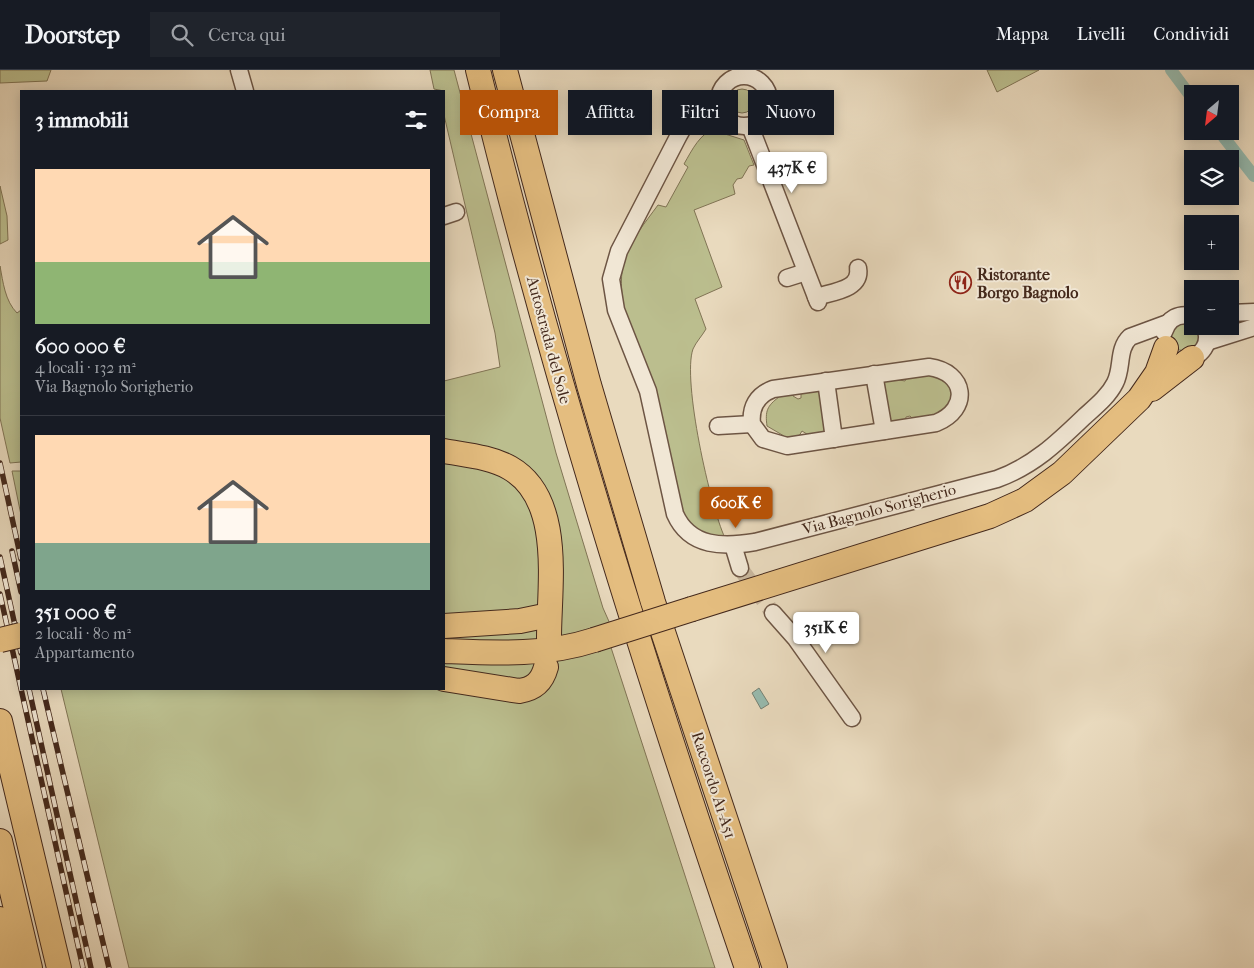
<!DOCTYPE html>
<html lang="it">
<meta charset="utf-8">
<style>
body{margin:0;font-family:"IM FELL French Canon",serif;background:#20242c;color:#f1f3f6;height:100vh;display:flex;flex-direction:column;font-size:19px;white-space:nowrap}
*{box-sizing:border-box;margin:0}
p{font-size:16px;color:#9ea1a6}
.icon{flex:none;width:28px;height:28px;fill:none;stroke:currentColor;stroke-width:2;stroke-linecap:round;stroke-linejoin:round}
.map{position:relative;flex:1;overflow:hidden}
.drawer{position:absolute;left:20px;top:20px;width:425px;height:600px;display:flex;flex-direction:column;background:#171b24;border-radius:0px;box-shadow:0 2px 12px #0003}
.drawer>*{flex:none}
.top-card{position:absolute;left:460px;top:20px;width:475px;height:45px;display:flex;gap:10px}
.needle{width:32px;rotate:208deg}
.tools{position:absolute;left:1184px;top:15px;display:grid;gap:10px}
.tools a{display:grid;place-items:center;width:55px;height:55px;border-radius:0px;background:#171b24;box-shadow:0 2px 12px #0003;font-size:25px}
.price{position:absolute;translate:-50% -42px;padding:0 11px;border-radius:5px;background:#fff;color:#222;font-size:16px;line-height:32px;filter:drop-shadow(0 1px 2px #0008)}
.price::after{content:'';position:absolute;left:50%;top:30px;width:15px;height:11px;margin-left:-8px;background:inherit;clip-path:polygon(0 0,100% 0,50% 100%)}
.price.on{background:#b45309;color:#fff}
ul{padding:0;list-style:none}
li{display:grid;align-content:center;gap:10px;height:265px;padding:0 15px}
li+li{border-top:1px solid #363941}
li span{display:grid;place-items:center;height:155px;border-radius:0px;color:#555}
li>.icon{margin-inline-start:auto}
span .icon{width:90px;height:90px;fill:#fffc;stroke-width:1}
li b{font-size:21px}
h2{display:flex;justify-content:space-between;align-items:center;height:60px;padding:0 15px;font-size:21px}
.pill{padding:0 18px;border-radius:0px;background:#171b24;box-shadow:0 2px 12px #0003;font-size:18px;line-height:45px}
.pill.on{background:#b45309;color:#fff}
header{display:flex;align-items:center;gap:30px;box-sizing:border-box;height:70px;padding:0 25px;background:#171b24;border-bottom:1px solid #363941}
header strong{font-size:24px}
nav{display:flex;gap:28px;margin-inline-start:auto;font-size:18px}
.search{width:350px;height:45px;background:#20242c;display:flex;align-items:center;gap:12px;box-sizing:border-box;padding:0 18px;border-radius:0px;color:#9ea1a6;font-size:19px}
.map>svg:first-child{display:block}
.green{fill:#bbbe8e;stroke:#807455}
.water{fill:#97bbaf;stroke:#768174}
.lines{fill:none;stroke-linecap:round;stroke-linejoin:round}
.canal{stroke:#97bbaf;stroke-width:12}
.minor-tunnel{stroke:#c8b79e;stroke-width:16;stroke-dasharray:16 8;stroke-linecap:butt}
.minor-casing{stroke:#6d5544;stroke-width:19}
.highway-casing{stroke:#44291c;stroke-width:26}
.minor{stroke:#f1e7d5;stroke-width:16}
.highway{stroke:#e4bd7f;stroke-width:24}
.rail-casing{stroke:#44291c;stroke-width:5.5}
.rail{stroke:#f1e7d5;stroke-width:4;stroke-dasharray:11;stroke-linecap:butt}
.highway-bridge-casing{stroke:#44291c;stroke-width:26;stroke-linecap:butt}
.highway-bridge{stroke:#e4bd7f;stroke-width:24}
.labels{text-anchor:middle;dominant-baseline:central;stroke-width:4;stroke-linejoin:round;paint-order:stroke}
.poi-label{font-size:16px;font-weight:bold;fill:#44291c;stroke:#f1e7d5;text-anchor:start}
.street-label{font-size:16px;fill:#44291c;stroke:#f1e7d5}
</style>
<header>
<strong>Doorstep</strong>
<div class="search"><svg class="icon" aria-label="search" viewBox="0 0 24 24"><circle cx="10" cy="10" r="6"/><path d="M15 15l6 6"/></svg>Cerca qui</div>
<nav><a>Mappa</a><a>Livelli</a><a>Condividi</a></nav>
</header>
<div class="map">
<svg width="1254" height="898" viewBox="0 0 1254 898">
<rect width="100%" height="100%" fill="#e9dabe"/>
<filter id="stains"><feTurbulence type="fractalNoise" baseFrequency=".004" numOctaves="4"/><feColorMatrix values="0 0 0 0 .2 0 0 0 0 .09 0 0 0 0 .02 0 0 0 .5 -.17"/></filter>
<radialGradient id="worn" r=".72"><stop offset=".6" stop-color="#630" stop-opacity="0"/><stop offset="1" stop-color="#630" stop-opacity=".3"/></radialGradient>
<g class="green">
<polygon points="0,0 51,0 47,11 0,13"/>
<polygon points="430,0 454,0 556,383 603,538 611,556 605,559 715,898 129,898 61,619 444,619 444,311 500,297 495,263 444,45 444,21 434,19"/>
<polygon points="987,0 1039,0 997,22"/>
<circle cx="742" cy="31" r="12"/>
<path d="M716,58L725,64L744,70L754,95L749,96L742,108L737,109L733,115L735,124L694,140L722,217L695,229L706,259C702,266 696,272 693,279C682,310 710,436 725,468L698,462L685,448L624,239C615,188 630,173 658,135L666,137L688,97L684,94C692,80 700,63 716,58Z"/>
<polygon points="0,116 7,146 8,170 0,174"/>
<path d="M0,196C3,212 5,231 17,243L21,240V392L10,393L0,348Z"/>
<circle cx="1185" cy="267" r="14"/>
<polygon points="930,298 949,315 952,325 948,338 942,343 914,350 910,346 906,347 905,351 885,359 876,306 905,311 908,306"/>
<path d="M825,314L832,366H810L802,361L799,366L786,372L784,366L767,356C765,341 767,336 779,327L778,321L793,322V326L798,329L801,328V318Z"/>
<polygon points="12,401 21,401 21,445"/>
</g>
<polygon class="water" points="759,618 769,634 761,639 752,623"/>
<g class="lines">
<g class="canal">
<polyline points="1171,0 1192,28"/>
<polyline points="1219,61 1254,106"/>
</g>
<polyline class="minor-tunnel" points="740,498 773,543"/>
<defs>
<g id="minor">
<polyline points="239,0 245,21"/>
<circle cx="744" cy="31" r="25"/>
<path d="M720,29L683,58L679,65L619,181L611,209L616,240L648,321L675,444C690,478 724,477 755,472L997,409C1033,396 1057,373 1084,347C1095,337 1108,327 1115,313C1123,298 1117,279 1130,267L1168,253"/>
<polyline points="750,56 818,232"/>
<polyline points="444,146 456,142"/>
<polyline points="787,208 806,202"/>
<path d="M816,227C831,222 862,220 858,198"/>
<polyline points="1230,243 1254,242"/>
<path d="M1164,262C1168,248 1179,243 1192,246"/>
<polyline points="1207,272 1254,257"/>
<path d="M1184,289C1201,288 1213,273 1204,256"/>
<path d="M929,297C966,302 971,339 936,353L787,376L763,369L752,354C750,337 757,325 773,319Z"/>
<polyline points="874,304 884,361"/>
<polyline points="826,311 834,369"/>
<polyline points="718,356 752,354"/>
<polyline points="733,475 740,498"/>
<polyline points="773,543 796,569 852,648"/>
</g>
<g id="highway">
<path d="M478,0C552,304 646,602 747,898"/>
<polyline points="505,0 589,315 653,532 775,898"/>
<polyline points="1152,319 1192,288"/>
<path d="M444,381C466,385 491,387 510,398C564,429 549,516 549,568"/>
<polyline points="692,539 990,446 1025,430 1062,403 1139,329 1157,303 1166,278"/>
<polyline points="444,556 520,551 549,545"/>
<path d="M444,581C495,583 545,586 594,570"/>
<path d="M444,609L519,621C534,619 542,612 546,597"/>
<polyline points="0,651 59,898"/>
<polyline points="0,771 30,898"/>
<polyline points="0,849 12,898"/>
</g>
</defs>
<use href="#minor" class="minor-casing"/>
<use href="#highway" class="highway-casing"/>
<use href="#minor" class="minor"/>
<use href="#highway" class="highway"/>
<defs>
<g id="rail">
<polyline points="0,393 21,489"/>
<polyline points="12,481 21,522"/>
<polyline points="0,487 21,583"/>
<polyline points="0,524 83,898"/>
<polyline points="29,619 91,898"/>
<polyline points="43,619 109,898"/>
</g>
</defs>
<use href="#rail" class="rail-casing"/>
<use href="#rail" class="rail"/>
<defs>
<g id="highway-bridge">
<polyline points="0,570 21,565"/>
<polyline points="594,570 692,539"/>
</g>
</defs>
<use href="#highway-bridge" class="highway-bridge-casing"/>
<use href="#highway-bridge" class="highway-bridge"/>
</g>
<defs>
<symbol id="restaurant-ring" viewBox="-11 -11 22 22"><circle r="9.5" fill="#f1e7d5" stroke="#8f2418" stroke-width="1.5"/><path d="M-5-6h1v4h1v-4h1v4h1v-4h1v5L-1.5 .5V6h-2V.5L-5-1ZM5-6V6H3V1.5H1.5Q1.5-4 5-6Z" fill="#8f2418"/></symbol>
</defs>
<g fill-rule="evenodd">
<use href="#restaurant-ring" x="948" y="200" width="25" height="25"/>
</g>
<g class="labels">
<g class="poi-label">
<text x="977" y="204">Ristorante<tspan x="977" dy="18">Borgo Bagnolo</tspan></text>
</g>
<g class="street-label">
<text transform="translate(549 270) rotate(75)">Autostrada del Sole</text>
<text transform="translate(879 439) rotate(-15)">Via Bagnolo Sorigherio</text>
<text transform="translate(714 715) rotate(72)">Raccordo A1-A51</text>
</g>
</g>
<rect width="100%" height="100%" filter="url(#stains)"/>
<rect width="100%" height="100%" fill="url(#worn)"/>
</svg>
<div class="tools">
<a><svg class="needle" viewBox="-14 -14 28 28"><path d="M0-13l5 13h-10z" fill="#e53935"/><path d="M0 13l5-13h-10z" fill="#9ea1a6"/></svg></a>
<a><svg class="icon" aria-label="layers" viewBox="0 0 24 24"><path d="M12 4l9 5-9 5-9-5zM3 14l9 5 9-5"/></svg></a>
<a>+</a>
<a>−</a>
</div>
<b class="price" style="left:792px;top:124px">437K €</b>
<b class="price on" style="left:736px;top:459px">600K €</b>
<b class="price" style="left:826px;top:584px">351K €</b>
<div class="top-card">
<a class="pill on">Compra</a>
<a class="pill">Affitta</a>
<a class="pill">Filtri</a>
<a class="pill">Nuovo</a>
</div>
<section class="drawer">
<h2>3 immobili<svg class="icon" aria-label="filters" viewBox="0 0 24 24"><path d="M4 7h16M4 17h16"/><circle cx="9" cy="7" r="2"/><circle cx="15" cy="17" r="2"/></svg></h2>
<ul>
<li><span style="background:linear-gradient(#ffd9b3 60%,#8fb573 0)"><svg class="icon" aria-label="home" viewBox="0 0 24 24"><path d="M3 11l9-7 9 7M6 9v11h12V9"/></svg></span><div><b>600 000 €</b><p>4 locali · 132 m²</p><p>Via Bagnolo Sorigherio</p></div></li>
<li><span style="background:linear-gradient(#ffd9b3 70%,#7fa58c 0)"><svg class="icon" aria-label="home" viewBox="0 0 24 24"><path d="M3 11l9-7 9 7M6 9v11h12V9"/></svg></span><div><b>351 000 €</b><p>2 locali · 80 m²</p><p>Appartamento</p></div></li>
</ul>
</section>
</div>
